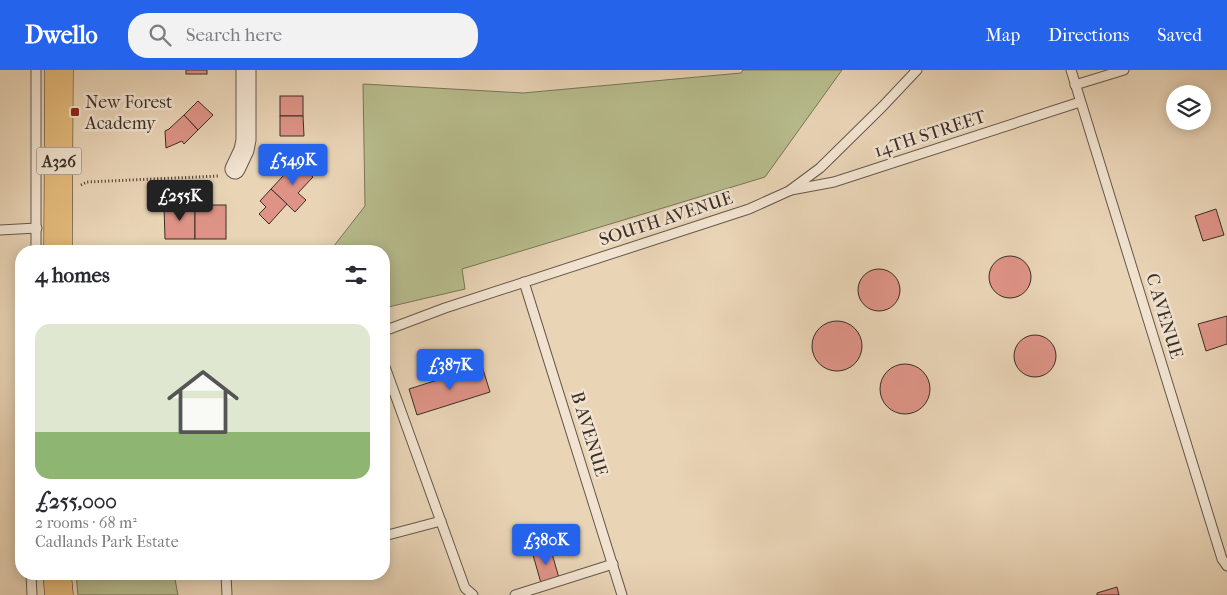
<!DOCTYPE html>
<meta charset="utf-8">
<style>
body{margin:0;font-family:"IM FELL French Canon",serif;background:#f2f2f3;color:#2b2b33;height:100vh;display:flex;flex-direction:column;font-size:19px;white-space:nowrap}
*{box-sizing:border-box;margin:0}
p{font-size:16px;color:#7c7c81}
.icon{flex:none;width:28px;height:28px;fill:none;stroke:currentColor;stroke-width:2;stroke-linecap:round;stroke-linejoin:round}
.map{position:relative;flex:1;overflow:hidden}
.details{position:absolute;left:15px;top:175px;width:375px;height:335px;display:flex;flex-direction:column;background:#fff;border-radius:20px;box-shadow:0 2px 12px #0003}
.details>*{flex:none}
.fabs{position:absolute;left:1166px;top:15px;display:grid;gap:10px}
.fabs a{display:grid;place-items:center;width:45px;height:45px;border-radius:50%;background:#fff;box-shadow:0 2px 12px #0003;font-size:25px}
.price{position:absolute;translate:-50% -42px;padding:0 11px;border-radius:5px;background:#2563eb;color:#fff;font-size:16px;line-height:32px;filter:drop-shadow(0 1px 2px #0008)}
.price::after{content:'';position:absolute;left:50%;top:30px;width:15px;height:11px;margin-left:-8px;background:inherit;clip-path:polygon(0 0,100% 0,50% 100%)}
.price.on{background:#222;color:#fff}
ul{padding:0;list-style:none}
li{display:grid;align-content:center;gap:10px;height:265px;padding:0 20px}
li+li{border-top:1px solid #e1e1e2}
li span{display:grid;place-items:center;height:155px;border-radius:15px;color:#555}
li>.icon{margin-inline-start:auto}
span .icon{width:90px;height:90px;fill:#fffc;stroke-width:1}
li b{font-size:21px}
h2{display:flex;justify-content:space-between;align-items:center;height:60px;padding:0 20px;font-size:21px}
header{display:flex;align-items:center;gap:30px;box-sizing:border-box;height:70px;padding:0 25px;background:#2563eb;color:#fff}
header strong{font-size:24px}
nav{display:flex;gap:28px;margin-inline-start:auto;font-size:18px}
.search{width:350px;height:45px;background:#f2f2f3;display:flex;align-items:center;gap:12px;box-sizing:border-box;padding:0 18px;border-radius:20px;color:#7c7c81;font-size:19px}
.map>svg:first-child{display:block}
.green{fill:#b7bc8d;stroke:#78765a}
.building{fill:#de9386;stroke:#392f27}
.lines{fill:none;stroke-linecap:round;stroke-linejoin:round}
.service-casing{stroke:#65584b;stroke-width:11}
.minor-casing{stroke:#65584b;stroke-width:21}
.primary-casing{stroke:#392f27;stroke-width:29}
.path{stroke:#392f27;stroke-width:3;stroke-dasharray:1 2.5;stroke-linecap:butt}
.service{stroke:#f1e3d0;stroke-width:9}
.minor{stroke:#f1e3d0;stroke-width:19}
.primary{stroke:#e4ba7b;stroke-width:28}
.poi-dot{fill:#8f2418;stroke:#f1e3d0;stroke-width:2}
.labels{text-anchor:middle;dominant-baseline:central;stroke-width:5;stroke-linejoin:round;paint-order:stroke}
.shield{fill:#f1e3d0;stroke:#70655a;stroke-width:1}
.shield-label{font-size:16px;font-weight:bold;fill:#392f27}
.poi-label{font-size:18px;fill:#392f27;stroke:#f1e3d0;text-anchor:start}
.street-label{font-size:18px;fill:#392f27;stroke:#f1e3d0}
</style>
<header>
<strong>Dwello</strong>
<div class="search"><svg class="icon" aria-label="search" viewBox="0 0 24 24"><circle cx="10" cy="10" r="6"/><path d="M15 15l6 6"/></svg>Search here</div>
<nav><a>Map</a><a>Directions</a><a>Saved</a></nav>
</header>
<div class="map">
<svg width="1227" height="525" viewBox="0 0 1227 525">
<rect width="100%" height="100%" fill="#e9d4b6"/>
<filter id="stains"><feTurbulence type="fractalNoise" baseFrequency=".004" numOctaves="4"/><feColorMatrix values="0 0 0 0 .2 0 0 0 0 .09 0 0 0 0 .02 0 0 0 .5 -.17"/></filter>
<radialGradient id="worn" r=".72"><stop offset=".6" stop-color="#630" stop-opacity="0"/><stop offset="1" stop-color="#630" stop-opacity=".3"/></radialGradient>
<g class="green">
<polygon points="743,0 842,0 765,107 462,199 465,219 384,238 384,181 330,181 365,136 363,14 523,23 741,3"/>
<polygon points="76,504 174,504 178,525 78,525"/>
</g>
<g class="building">
<rect x="186" y="0" width="21" height="4"/>
<rect x="280" y="26" width="23" height="20"/>
<polygon points="198,31 213,45 198,60 184,45"/>
<polygon points="184,45 198,60 184,74 182,71 166,78 165,61 169,59"/>
<polygon points="280,46 303,46 304,66 280,66"/>
<polygon points="296,92 313,107 298,123 306,130 295,142 271,119"/>
<polygon points="271,119 287,134 269,154 259,144 266,137 260,131"/>
<polygon points="164,135 195,135 195,169 165,169"/>
<rect x="195" y="135" width="31" height="34"/>
<polygon points="1216,139 1224,165 1203,171 1195,146"/>
<circle cx="1010" cy="207" r="21"/>
<circle cx="879" cy="220" r="21"/>
<polygon points="1227,246 1227,274 1206,281 1198,254"/>
<circle cx="837" cy="276" r="25"/>
<circle cx="1035" cy="286" r="21"/>
<circle cx="905" cy="319" r="25"/>
<polygon points="482,296 490,322 417,345 409,319"/>
<polygon points="551,480 559,508 541,513 533,485"/>
<polygon points="1117,517 1119,525 1097,525 1097,523"/>
</g>
<g class="lines">
<defs>
<g id="service">
<polyline points="36,0 36,181"/>
<polyline points="1071,0 1222,489 1227,496"/>
<polyline points="1075,15 1124,0"/>
<polyline points="791,120 834,112 1080,32"/>
<polyline points="0,160 37,158"/>
<polyline points="524,212 622,525"/>
<polyline points="384,261 445,238 749,139 789,121 820,98 883,36 917,0"/>
<polyline points="384,294 465,518 473,525"/>
<polyline points="384,466 441,451"/>
<polyline points="31,504 32,525"/>
<polyline points="226,504 227,525"/>
<polyline points="515,525 613,494"/>
</g>
<polyline id="minor" points="235,99 244,80 246,70 246,0"/>
<g id="primary">
<polyline points="58,181 59,0"/>
<polyline points="57,504 59,525"/>
</g>
</defs>
<use href="#service" class="service-casing"/>
<use href="#minor" class="minor-casing"/>
<use href="#primary" class="primary-casing"/>
<polyline class="path" points="81,115 87,112 219,106"/>
<use href="#service" class="service"/>
<use href="#minor" class="minor"/>
<use href="#primary" class="primary"/>
</g>
<rect class="poi-dot" x="70" y="37" width="10" height="10" rx="2.5"/>
<g class="labels">
<rect class="shield" x="36.5" y="77.5" width="45" height="27" rx="4"/>
<g class="shield-label">
<text x="59" y="91">A326</text>
</g>
<g class="poi-label">
<text x="85" y="32">New Forest<tspan x="85" dy="21">Academy</tspan></text>
</g>
<g class="street-label">
<text transform="translate(930 64) rotate(-18)">14TH STREET</text>
<text transform="translate(666 149) rotate(-18)">SOUTH AVENUE</text>
<text transform="translate(1164 246) rotate(73)">C AVENUE</text>
<text transform="translate(589 364) rotate(73)">B AVENUE</text>
</g>
</g>
<rect width="100%" height="100%" filter="url(#stains)"/>
<rect width="100%" height="100%" fill="url(#worn)"/>
</svg>
<div class="fabs">
<a><svg class="icon" aria-label="layers" viewBox="0 0 24 24"><path d="M12 4l9 5-9 5-9-5zM3 14l9 5 9-5"/></svg></a>
</div>
<b class="price" style="left:293px;top:116px">£549K</b>
<b class="price on" style="left:180px;top:152px">£255K</b>
<b class="price" style="left:450px;top:321px">£387K</b>
<b class="price" style="left:546px;top:496px">£380K</b>
<section class="details">
<h2>4 homes<svg class="icon" aria-label="filters" viewBox="0 0 24 24"><path d="M4 7h16M4 17h16"/><circle cx="9" cy="7" r="2"/><circle cx="15" cy="17" r="2"/></svg></h2>
<ul>
<li><span style="background:linear-gradient(#dfe7d0 70%,#8fb573 0)"><svg class="icon" aria-label="home" viewBox="0 0 24 24"><path d="M3 11l9-7 9 7M6 9v11h12V9"/></svg></span><div><b>£255,000</b><p>2 rooms · 68 m²</p><p>Cadlands Park Estate</p></div></li>
</ul>
</section>
</div>
